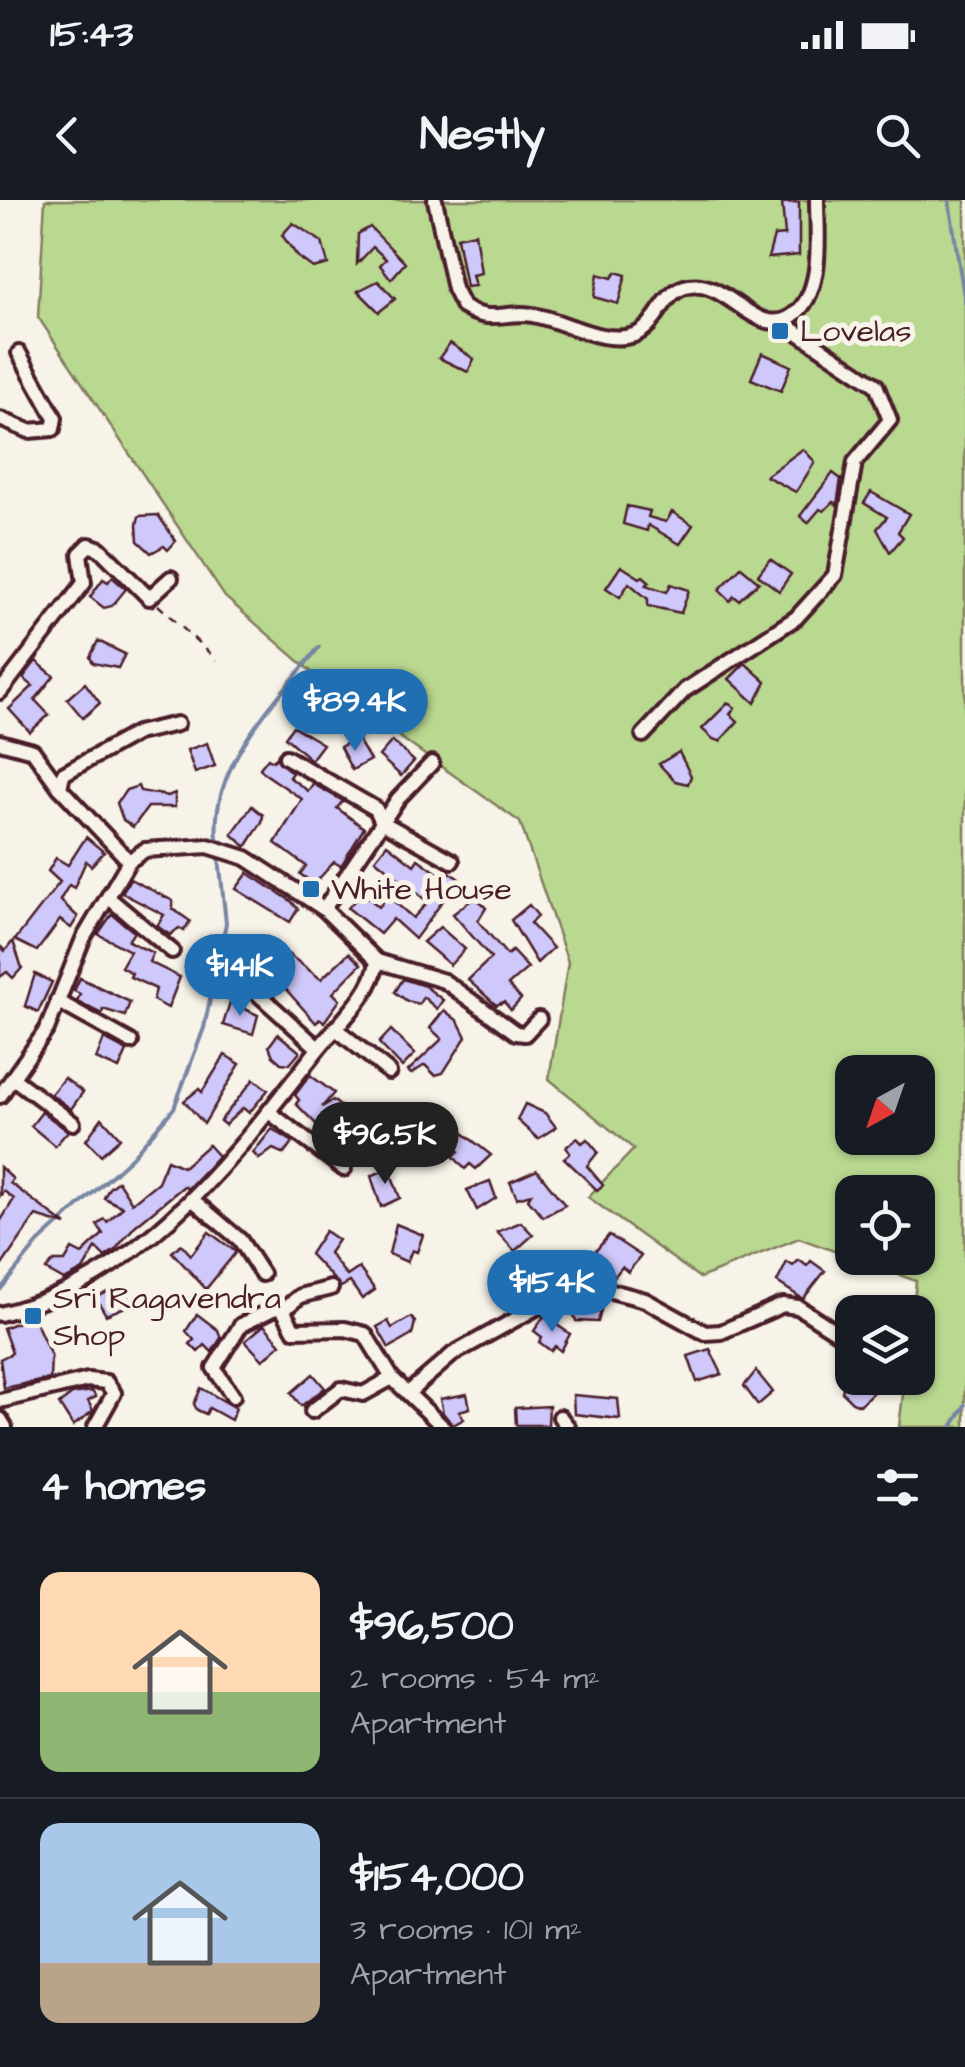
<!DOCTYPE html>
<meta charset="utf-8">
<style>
body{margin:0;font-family:"Architects Daughter",sans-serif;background:#20242c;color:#f1f3f6;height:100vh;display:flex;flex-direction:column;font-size:38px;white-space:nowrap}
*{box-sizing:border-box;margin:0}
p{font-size:32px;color:#9ea1a6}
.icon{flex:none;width:55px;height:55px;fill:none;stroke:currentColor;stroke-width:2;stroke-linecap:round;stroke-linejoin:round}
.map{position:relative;height:1227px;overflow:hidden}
.drawer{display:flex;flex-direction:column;background:#171b24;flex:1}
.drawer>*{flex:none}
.needle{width:65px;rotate:220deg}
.fabs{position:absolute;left:835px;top:855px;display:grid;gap:20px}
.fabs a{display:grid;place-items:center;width:100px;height:100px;border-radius:20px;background:#171b24;box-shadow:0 2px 8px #0004;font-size:50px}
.price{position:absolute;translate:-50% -85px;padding:0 22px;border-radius:35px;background:#1f6fb2;color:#fff;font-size:32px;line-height:65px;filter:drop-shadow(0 2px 5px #0008)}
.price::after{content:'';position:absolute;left:50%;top:60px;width:30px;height:22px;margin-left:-15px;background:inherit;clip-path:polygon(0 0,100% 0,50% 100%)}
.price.on{background:#222;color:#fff}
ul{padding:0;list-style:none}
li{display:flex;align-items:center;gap:30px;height:250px;padding:0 40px}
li+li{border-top:2px solid #363941}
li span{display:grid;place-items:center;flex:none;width:280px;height:200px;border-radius:20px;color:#555}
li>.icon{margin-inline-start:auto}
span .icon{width:120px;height:120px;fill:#fffc;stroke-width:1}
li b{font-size:42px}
h2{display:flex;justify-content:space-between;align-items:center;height:120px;padding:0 40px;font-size:42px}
.status{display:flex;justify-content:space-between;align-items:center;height:70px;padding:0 50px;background:#171b24;direction:ltr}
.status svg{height:28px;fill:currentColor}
header{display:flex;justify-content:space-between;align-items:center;height:130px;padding:0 40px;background:#171b24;font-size:45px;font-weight:700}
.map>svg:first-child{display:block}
.green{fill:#b9d890;stroke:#827c5e;stroke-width:2.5;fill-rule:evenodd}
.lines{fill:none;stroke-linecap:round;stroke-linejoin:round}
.stream{stroke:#7886a4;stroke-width:4}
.building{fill:#cfc8fa;stroke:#4a1f2b;stroke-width:2.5}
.minor-casing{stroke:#4a1f2b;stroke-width:20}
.path{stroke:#4a1f2b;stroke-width:2.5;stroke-dasharray:8 8;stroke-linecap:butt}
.minor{stroke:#f7f3e8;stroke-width:12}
.poi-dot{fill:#1f6fb2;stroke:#f7f3e8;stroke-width:4}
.labels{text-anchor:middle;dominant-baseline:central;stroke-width:10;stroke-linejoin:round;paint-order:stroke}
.poi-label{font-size:32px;fill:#4a1f2b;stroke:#f7f3e8;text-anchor:start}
</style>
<div class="status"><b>15:43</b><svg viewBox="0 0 49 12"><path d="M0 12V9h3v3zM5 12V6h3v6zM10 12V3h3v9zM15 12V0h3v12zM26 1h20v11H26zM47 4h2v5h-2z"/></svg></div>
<header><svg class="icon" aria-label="back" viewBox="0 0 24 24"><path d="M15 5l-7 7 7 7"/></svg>Nestly<svg class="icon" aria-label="search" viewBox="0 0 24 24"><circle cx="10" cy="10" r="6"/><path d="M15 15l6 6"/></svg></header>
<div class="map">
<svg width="965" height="1227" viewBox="0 0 965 1227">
<rect width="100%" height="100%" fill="#f7f3e8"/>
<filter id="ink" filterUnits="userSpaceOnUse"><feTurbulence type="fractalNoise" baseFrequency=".01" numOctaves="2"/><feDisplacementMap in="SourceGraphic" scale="20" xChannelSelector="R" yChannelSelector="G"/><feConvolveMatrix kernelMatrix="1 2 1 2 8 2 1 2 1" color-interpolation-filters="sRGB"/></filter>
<g filter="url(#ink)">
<path class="green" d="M45,0H965V1227H899L905,1178H918V1112H913L916,1081L799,1038L700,1078L588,997L634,949L549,879L568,762L520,622L330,488L225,397L38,117ZM852,872H918V938H852ZM852,992H918V1058H852Z"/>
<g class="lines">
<g class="stream">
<polyline points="949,0 965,103"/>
<path d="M217,638C210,564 276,502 319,447"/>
<polyline points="0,1090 38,1043 132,957 174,908 204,828 226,723 219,658"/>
<polyline points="952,1227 965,1205"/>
</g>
</g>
<g class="building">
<polygon points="799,2 799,55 768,58 774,36 785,35 782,3"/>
<polygon points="293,23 322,42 328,64 313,68 298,57 282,35"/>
<polygon points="370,27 405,63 391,79 380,65 386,59 373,47 357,64 358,34"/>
<polygon points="475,33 481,73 472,75 475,86 466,87 457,37"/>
<polygon points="616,72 626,75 618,104 594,97 598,74 612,78"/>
<polygon points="378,81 395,99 379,112 358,91"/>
<polygon points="450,143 474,159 468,172 439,158"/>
<polygon points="762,153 791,166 781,191 751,179"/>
<polygon points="803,249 815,262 796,292 766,276"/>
<polygon points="833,273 841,279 837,305 833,302 824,311 820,309 808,323 800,316"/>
<polygon points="871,292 909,314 898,332 903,337 890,352 877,329 887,317 864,303"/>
<polygon points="627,306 650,311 648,317 666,322 672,312 693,325 680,344 648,325 647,331 623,324"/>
<polygon points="158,315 176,341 168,350 164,346 151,353 138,341 137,325 139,316"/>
<polygon points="770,359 791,374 779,391 758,375"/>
<polygon points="621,366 640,378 643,376 650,382 646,385 667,392 671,384 689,390 681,413 648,406 648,399 629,383 620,397 606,388"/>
<polygon points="741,367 759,382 739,400 734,396 730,401 719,390"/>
<polygon points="112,377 126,389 112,406 104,408 90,397 103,379 108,382"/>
<polygon points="98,441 125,454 118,468 93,463 90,457"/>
<polygon points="36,461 54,476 35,500 49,515 30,532 9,509 33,486 23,478"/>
<polygon points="745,463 766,482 755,503 729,479"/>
<polygon points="85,483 100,503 83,518 67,499"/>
<polygon points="728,503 735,508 730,514 738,521 720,541 713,539 702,529"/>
<polygon points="293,526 323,544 311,560 285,537"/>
<polygon points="357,538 370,560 352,570 340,547"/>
<polygon points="392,541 414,561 401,576 379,556"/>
<polygon points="207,543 215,566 195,573 187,550"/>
<polygon points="679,552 691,576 688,584 675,581 659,564"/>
<polygon points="268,558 273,561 276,558 292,573 289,577 308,591 313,584 343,601 337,608 364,628 341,666 334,662 314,684 300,674 306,666 275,643 302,599 264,573 260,568"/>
<polygon points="138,586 140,591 168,596 175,593 175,607 148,607 133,627 123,620 117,603 126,590"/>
<polygon points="252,606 263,615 262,622 246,647 232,634"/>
<polygon points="86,637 104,652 91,666 86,661 74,688 69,685 60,700 78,717 71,728 60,720 37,751 15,740 60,682 48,671 56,658 68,665"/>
<polygon points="387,644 414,665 418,659 442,676 447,670 459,679 415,739 393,719 380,734 348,708 362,692 379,707 388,696 413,718 428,702 375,659"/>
<polygon points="248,673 291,701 298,709 290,722 236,689"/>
<polygon points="130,679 173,701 173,709 190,721 184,731 179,728 170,735 157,726 164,715 122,693"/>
<polygon points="475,697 486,708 478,721 507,755 512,751 528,768 508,785 521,799 511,810 504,802 496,805 468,780 491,758 453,714"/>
<polygon points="529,705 538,716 530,723 553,748 537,763 511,720"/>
<polygon points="112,714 134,732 128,741 153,753 149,762 180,777 168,808 153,800 156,789 130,777 132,773 121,767 130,751 98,734"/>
<polygon points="440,727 465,749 450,765 423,742"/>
<polygon points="13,741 22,768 13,778 7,772 0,777 0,746 5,751"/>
<polygon points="349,753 361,764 333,793 340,800 324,822 320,819 316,823 274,776 288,754 321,779"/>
<polygon points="35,774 52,782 38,812 25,806"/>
<polygon points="80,778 130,802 125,816 103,809 102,814 77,801 80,794 74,791"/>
<polygon points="403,779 425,786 443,800 437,809 423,797 419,804 407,801 395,792"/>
<polygon points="230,802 258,815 253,834 223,825"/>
<polygon points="444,810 458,821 466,837 443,873 435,875 425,865 411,874 408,871 442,839 430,828"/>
<polygon points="391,830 415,854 402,867 379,843"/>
<polygon points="278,834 300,852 290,864 281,863 273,856 269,846"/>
<polygon points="104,839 127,851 119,869 96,859"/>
<polygon points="225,855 240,864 204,924 184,901 199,889 202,892"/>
<polygon points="310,875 334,893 322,907 333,900 346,911 341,916 351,925 340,938 330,931 327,935 296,904 299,900 295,895"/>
<polygon points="64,878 83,892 71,909 51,894"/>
<polygon points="254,879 268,890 249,913 243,908 225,925 220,921"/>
<polygon points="525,904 545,913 556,927 538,939 517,920"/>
<polygon points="42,912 68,931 55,946 31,926"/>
<polygon points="102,918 120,938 101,955 86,940"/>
<polygon points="272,929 293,942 284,954 273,949 259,959 253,953"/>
<polygon points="463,933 491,955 476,969 470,964 465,969 453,956 459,952 453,942"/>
<polygon points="577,938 582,943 587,939 598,952 587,966 603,985 597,990 564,958 570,953 566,947"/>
<polygon points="208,945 218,956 208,967 187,989 184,986 135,1026 115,1050 105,1057 96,1048 83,1070 64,1080 46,1070 54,1061 65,1061 72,1049 82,1054 103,1034 97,1025 104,1019 107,1022 123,1007 104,998 109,988 118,981 132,1003 158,982 167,960 183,967"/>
<polygon points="0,967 13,979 10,983 66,1025 36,1016 0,1068 0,1022 14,999 4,991 0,996"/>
<polygon points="389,968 400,998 381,1007 371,976"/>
<polygon points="537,970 565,1005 543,1017 528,999 531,994 517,998 510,982"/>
<polygon points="490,981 496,998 477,1010 467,990"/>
<polygon points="521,1022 533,1035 515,1051 497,1032"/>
<polygon points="396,1024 423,1035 417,1052 412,1050 407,1062 389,1054"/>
<polygon points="325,1031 338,1040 329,1053 347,1076 359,1068 375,1090 362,1099 350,1082 341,1087 310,1054"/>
<polygon points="209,1032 236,1052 206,1089 172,1052 181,1044 191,1055"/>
<polygon points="609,1035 641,1056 628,1072 622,1067 615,1076 598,1060 594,1053"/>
<polygon points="799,1060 807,1066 811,1061 825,1071 803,1099 777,1082 787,1062 793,1066"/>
<polygon points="115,1088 119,1098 127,1094 130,1105 106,1115 96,1098"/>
<polygon points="582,1094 604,1099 598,1122 576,1121 569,1101"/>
<polygon points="197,1114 218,1130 221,1138 212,1152 205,1145 198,1152 190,1144 194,1140 186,1131"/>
<polygon points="33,1116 51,1156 50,1179 4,1188 0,1159 12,1153 3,1128"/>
<polygon points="544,1116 570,1134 561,1151 555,1146 551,1151 539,1142 542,1137 534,1131"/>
<polygon points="411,1117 415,1122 412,1135 389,1148 377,1127 388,1121 392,1128"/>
<polygon points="264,1125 281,1144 263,1160 245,1141"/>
<polygon points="710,1149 722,1174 697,1182 688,1156"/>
<polygon points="756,1171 773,1192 758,1205 744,1186"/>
<polygon points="313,1174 325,1188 301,1206 291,1193"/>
<polygon points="845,1178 860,1178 873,1192 860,1205 852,1202 842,1192"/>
<polygon points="201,1188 236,1208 231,1220 209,1208 206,1214 197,1210 194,1204"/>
<polygon points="92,1191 96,1197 88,1201 93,1211 73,1226 59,1204 72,1194"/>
<polygon points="467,1194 470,1208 459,1211 464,1219 453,1225 443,1213 440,1199"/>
<polygon points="573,1195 618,1199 620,1219 574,1214"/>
<polygon points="549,1206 548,1225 516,1225 515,1208"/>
</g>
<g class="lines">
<defs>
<g id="minor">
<path d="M435,0L454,89L463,107C485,121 497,115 521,114C556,114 599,147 634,135C659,126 662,90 689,86C729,80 756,140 792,116C825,93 817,35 817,0"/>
<polyline points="0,219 29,231 53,229 55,218 19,153"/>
<polyline points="0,492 84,383 80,354 89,345 100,349 149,398 171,378"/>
<polyline points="643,535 685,490 796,418 835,375 855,262 890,220 876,185 782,122"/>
<polyline points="0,542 33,551 60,588"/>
<polyline points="286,557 376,609 382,622 452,661"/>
<polyline points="129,661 60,588 63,574 137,533 177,524"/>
<polyline points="110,699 172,751"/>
<polyline points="324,709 398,599 432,563"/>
<polyline points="257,793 318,848"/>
<polyline points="57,801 131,842"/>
<polyline points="335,828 389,872"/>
<polyline points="14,879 73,923"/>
<polyline points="0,896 47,829 83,739 129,661 145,650 208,646 246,658 324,709 377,761 444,781 516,833 525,834 539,819"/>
<polyline points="269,912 344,969"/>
<polyline points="193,1000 240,1040 262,1074"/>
<polyline points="283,1110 294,1130 345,1129 365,1134 392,1178 443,1227"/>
<path d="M0,1114C144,1080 231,959 318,849C337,825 374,793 377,761"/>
<polyline points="408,1193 453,1154 581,1083 645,1100 705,1133 721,1132 783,1105 798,1107 852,1142"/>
<polyline points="233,1196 214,1168 241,1125 275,1108 283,1110 300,1096 331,1088"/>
<polyline points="0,1201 88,1180 106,1182 114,1193 95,1227"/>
<polyline points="312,1211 341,1189 363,1194 392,1178"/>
<polyline points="560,1217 568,1227"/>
<polyline points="0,1219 5,1227"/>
</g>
</defs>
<use href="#minor" class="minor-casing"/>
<polyline class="path" points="158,405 217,460"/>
<use href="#minor" class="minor"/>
</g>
</g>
<g class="poi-dot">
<rect x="770" y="121" width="20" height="20" rx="5"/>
<rect x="301" y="679" width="20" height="20" rx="5"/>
<rect x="23" y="1106" width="20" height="20" rx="5"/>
</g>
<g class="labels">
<g class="poi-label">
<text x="800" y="131">Lovelas</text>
<text x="331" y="689">White House</text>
<text x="53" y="1098">Sri Ragavendra<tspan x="53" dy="37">Shop</tspan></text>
</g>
</g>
</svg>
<div class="fabs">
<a><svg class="needle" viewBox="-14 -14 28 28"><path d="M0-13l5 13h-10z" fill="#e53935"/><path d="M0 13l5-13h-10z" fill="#9ea1a6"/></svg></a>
<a><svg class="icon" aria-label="locate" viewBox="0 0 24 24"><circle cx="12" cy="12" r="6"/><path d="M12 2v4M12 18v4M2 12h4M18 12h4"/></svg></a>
<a><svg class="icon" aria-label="layers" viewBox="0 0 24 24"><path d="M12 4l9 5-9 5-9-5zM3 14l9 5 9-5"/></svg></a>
</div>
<b class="price" style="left:355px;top:554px">$89.4K</b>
<b class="price" style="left:240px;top:819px">$141K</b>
<b class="price on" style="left:385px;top:987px">$96.5K</b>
<b class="price" style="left:552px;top:1135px">$154K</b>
</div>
<section class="drawer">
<h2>4 homes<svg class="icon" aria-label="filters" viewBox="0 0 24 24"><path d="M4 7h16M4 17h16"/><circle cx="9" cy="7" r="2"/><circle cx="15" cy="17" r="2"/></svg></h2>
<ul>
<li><span style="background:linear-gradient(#ffd9b3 60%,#8fb573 0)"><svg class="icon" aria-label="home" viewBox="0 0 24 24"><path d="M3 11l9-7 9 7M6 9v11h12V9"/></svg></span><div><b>$96,500</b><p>2 rooms · 54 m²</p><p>Apartment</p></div></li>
<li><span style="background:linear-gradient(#a9c7e8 70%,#b9a48a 0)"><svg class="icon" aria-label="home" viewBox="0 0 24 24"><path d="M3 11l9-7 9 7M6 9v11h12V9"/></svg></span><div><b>$154,000</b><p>3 rooms · 101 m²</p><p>Apartment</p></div></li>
</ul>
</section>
